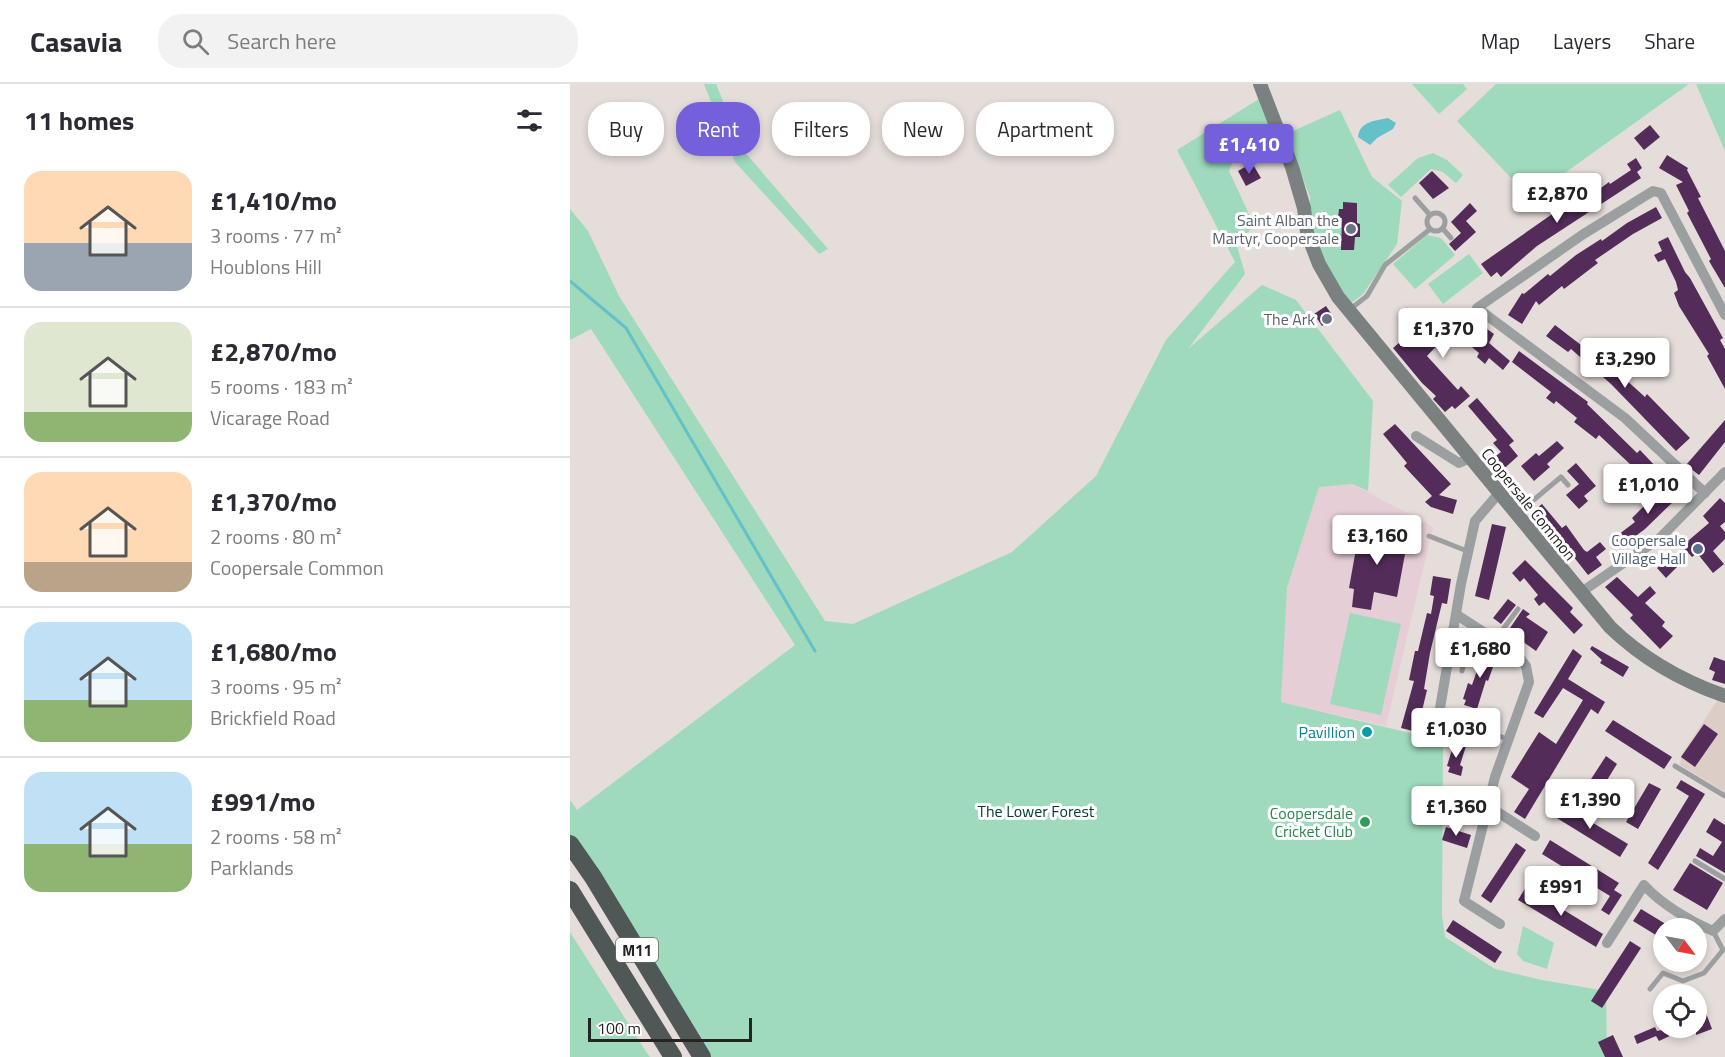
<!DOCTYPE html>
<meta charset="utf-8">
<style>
body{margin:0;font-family:"Titillium Web",sans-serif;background:#f2f2f3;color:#2b2b33;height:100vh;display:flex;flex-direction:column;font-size:22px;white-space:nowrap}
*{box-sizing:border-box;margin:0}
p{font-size:20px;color:#7c7c81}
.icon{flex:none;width:33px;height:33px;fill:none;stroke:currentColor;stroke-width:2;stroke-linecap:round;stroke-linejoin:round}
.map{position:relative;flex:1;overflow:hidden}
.drawer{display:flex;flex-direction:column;background:#fff;width:570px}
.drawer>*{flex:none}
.hud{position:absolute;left:18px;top:18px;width:570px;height:54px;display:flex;gap:12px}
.needle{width:39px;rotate:122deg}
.fabs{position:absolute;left:1083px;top:834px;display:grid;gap:12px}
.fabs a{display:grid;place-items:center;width:54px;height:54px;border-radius:50%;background:#fff;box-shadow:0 3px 9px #0003;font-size:30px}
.scale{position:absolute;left:18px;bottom:15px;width:164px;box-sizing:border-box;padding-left:6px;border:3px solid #262322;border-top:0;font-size:16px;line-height:21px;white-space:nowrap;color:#262322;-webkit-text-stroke:4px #fff;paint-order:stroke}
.price{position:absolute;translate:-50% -51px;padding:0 14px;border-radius:6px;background:#fff;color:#222;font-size:20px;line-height:39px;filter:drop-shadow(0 2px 3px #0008)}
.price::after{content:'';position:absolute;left:50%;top:36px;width:18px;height:14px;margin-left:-9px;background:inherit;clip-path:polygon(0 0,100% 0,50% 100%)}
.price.selected{background:#7560db;color:#fff}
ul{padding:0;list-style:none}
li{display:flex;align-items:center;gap:18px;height:150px;padding:0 24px}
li+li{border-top:2px solid #e1e1e2}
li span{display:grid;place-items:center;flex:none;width:168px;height:120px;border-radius:18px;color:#555}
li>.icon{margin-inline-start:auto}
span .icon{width:72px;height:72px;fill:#fffc;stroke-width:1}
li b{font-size:26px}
h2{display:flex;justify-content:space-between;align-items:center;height:72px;padding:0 24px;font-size:26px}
.chip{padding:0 21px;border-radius:24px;background:#fff;box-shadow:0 3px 9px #0003;font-size:21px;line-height:54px}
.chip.selected{background:#7560db;color:#fff}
header{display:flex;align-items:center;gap:36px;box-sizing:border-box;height:84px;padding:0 30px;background:#fff;border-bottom:2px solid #e1e1e2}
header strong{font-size:28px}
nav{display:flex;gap:33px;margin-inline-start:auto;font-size:21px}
.search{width:420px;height:54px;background:#f2f2f3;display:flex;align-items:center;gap:15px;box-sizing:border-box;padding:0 21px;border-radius:24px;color:#7c7c81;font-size:22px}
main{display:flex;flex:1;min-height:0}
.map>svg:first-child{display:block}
.built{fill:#dccec7}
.education{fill:#e6ced7}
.green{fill:#9edabb}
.water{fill:#64c0c9}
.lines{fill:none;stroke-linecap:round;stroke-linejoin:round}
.stream{stroke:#64c0c9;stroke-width:3}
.building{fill:#532c59}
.lane{stroke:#9b9f9f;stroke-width:5}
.street{stroke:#9b9f9f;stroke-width:10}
.secondary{stroke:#7b8080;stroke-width:14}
.highway{stroke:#505757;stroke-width:18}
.worship-dot{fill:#6b7280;stroke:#fff;stroke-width:2}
.service-dot{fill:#5c6f8a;stroke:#fff;stroke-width:2}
.culture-dot{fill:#0f9aa8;stroke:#fff;stroke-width:2}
.leisure-dot{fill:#2e9e5b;stroke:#fff;stroke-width:2}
.labels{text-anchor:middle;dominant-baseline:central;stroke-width:6;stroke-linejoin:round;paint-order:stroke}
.shield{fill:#fff;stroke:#676564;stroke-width:1.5}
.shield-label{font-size:15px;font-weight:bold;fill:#262322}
.worship-label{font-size:16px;fill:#5b616d;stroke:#fff;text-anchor:end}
.street-label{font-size:16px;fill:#262322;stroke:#fff}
.service-label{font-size:16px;fill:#4e5e75;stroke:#fff;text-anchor:end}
.culture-label{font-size:16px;fill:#0d838f;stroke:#fff;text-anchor:end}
.park-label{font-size:16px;fill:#04412a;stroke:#fff}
.leisure-label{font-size:16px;fill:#27864d;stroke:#fff;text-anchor:end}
</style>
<header>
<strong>Casavia</strong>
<div class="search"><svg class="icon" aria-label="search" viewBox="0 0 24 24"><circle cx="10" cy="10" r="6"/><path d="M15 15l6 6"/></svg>Search here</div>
<nav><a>Map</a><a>Layers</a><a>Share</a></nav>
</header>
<main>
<section class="drawer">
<h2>11 homes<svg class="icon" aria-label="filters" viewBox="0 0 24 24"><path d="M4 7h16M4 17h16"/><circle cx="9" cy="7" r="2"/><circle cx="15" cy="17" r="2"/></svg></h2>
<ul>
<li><span style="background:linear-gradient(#ffd9b3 60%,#9aa5b1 0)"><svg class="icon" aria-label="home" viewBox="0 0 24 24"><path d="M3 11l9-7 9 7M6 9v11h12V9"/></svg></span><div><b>£1,410/mo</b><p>3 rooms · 77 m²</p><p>Houblons Hill</p></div></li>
<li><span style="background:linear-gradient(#dfe7d0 75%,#8fb573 0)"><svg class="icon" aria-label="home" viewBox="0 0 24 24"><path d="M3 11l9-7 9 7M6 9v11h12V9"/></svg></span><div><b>£2,870/mo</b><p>5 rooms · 183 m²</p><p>Vicarage Road</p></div></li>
<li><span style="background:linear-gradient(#ffd9b3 75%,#b9a48a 0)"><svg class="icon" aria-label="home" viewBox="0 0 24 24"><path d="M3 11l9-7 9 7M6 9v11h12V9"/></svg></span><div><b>£1,370/mo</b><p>2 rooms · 80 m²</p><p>Coopersale Common</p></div></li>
<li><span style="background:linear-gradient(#bfe0f5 65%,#8fb573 0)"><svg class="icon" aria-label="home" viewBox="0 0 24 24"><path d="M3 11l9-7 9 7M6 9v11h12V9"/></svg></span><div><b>£1,680/mo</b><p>3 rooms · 95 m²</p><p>Brickfield Road</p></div></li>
<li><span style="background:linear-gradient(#bfe0f5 60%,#8fb573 0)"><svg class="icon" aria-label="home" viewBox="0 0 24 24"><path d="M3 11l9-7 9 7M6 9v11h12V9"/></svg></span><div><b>£991/mo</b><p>2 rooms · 58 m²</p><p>Parklands</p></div></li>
</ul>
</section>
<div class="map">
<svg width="1155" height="973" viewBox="0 0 1155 973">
<rect width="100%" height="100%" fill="#e5ddda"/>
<polygon class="built" points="1152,609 1155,610 1155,708 1110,681 1112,670"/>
<polygon class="education" points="783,400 863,443 816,642 711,618 717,505 749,402"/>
<g class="green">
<polygon points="134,0 146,0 173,66 258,165 249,170 165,78"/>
<polygon points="842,0 893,0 897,5 869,30"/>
<polygon points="926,0 1119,0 960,114 887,37"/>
<polygon points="1126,0 1155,0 1155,67"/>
<path d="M689,15L705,51C690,58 663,71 659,87L684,141L667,162L675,190L618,265L692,201L726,216L803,317L798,407L783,400L749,403L717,504L711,618L873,657L872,832L875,853L925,885L972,896L1036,907L1037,973H135L0,768V716L7,726L225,561L21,245L0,256V125L18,147L49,212L255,537L283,540L442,468L526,392L596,256L665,178L607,66Z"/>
<polygon points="770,26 802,93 832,117 827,160 793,210 780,220 766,203 740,148 740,113 716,50"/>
<polygon points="863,69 877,76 893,91 886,99 873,88 861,85 831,113 818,101 848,74"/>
<polygon points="857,151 871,154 885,171 845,205 823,180"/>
<polygon points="899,170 913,189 873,220 858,200"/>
<polygon points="780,529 831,540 811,631 760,620"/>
<polygon points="953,842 984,859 977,885 953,877 947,870"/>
<polygon points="0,848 77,969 80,973 0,973"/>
</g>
<path class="water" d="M818,34L826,39L823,45L807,54L800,61L788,53C790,37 805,37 818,34Z"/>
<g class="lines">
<polyline class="stream" points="0,197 56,244 245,567"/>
</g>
<g class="building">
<polygon points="1080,41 1090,53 1074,66 1064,54"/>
<polygon points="1097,71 1118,84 1117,86 1131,113 1128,114 1155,167 1155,204 1139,177 1141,175 1117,129 1119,127 1106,101 1113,98 1089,84"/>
<polygon points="1066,74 1072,84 1067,88 1071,94 967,162 931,193 927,188 921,193 911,180 998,119 1001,123 1008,118 1009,120 1039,98 1040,100 1061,86 1057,80"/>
<polygon points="682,79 691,94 676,102 668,87"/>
<polygon points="862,87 879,104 863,115 849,99"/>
<polygon points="773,118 787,119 787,139 790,140 790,153 785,153 784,166 771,166 772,134 768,134 769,125 773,125"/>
<polygon points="900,119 907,127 896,137 906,148 885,167 879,160 891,149 881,138"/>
<polygon points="1086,123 1092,134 1063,150 1025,176 1028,179 994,205 992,202 969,221 966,217 952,240 938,231 952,209 954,210 978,190 980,192 1006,171 1031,155 1032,157 1057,139"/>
<polygon points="1098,153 1115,188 1120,194 1153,254 1150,256 1155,265 1155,305 1137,272 1139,270 1109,222 1104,209 1108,206 1106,198 1095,175 1088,178 1084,171 1092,167 1088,158"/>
<polygon points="756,222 764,234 752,242 744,230"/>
<polygon points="879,233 899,251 902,248 911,255 917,245 924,250 919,259 940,277 933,286 919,274 915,280 907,273 909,269 883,247 877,254 875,253 857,272 888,306 891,302 900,312 885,325 882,322 875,328 863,315 866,312 852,299 823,264 837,252 833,248 841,241 847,247 855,238 866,248"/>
<polygon points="985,241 1011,261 1014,258 1047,288 1050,285 1056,291 1054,294 1075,313 1077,310 1120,354 1106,367 1041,300 1001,265 998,268 976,252"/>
<polygon points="949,267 1018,318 1017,320 1067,369 1070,366 1088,385 1077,396 1029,351 1026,355 1004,338 1007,334 986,317 984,320 976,314 981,308 942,278"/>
<polygon points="907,314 944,357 939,361 948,372 927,391 920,384 929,376 926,372 931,368 923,359 927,356 898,322"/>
<polygon points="1155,336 1155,358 1129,391 1116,381"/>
<polygon points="825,340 881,400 869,411 887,416 883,430 861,423 855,418 862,412 834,382 837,379 813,350"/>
<polygon points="987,357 994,364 977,380 980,383 964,397 951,382 966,369 969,372"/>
<polygon points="1006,379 1026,402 1014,412 1018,417 1009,425 996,411 1009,400 997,387"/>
<polygon points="1103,403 1110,411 1075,445 1051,463 1044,454 1065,438 1062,434 1091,405 1095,410"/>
<polygon points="1150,414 1155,419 1155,438 1150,442 1155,448 1155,455 1143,467 1154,480 1143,489 1127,469 1122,473 1112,462 1139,439 1133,432"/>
<polygon points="972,420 992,444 996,441 1014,466 1017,468 1030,458 1036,465 1026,473 1032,481 1018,491 1003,472 1001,473 961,429"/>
<polygon points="922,440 936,443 919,516 905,512"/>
<polygon points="795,442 810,445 809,449 838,454 827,513 804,508 801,526 782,523 784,505 779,504 789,448 794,449"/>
<polygon points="1099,474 1107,483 1096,494 1087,484"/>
<polygon points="955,476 1003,524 1000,528 1013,541 1004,550 974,518 969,522 964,515 968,511 954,494 950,498 942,489"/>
<polygon points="863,492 881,495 877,520 872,519 860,569 854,605 857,606 847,648 831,644 844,597 839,596 845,567 848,567 857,529 861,530 864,512 860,511"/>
<polygon points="1047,493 1068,513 1080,502 1086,509 1075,519 1095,538 1092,542 1103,552 1090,565 1060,534 1063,531 1035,503"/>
<polygon points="938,515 946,521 931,540 923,534"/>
<polygon points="953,525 960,530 956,533 978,548 966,567 938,547"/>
<polygon points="1022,562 1059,583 1053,593 1030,579 1032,576 1020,565"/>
<polygon points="915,564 928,569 918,597 916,596 907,625 894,621 896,616 893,615 898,599 902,601"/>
<polygon points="1003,565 1012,572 998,595 1035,618 1028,630 1021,625 955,735 944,728 959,705 941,693 969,648 986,660 1013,616 993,604 973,634 964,629"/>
<polygon points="1144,573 1155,577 1155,600 1142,596 1145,588 1139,585"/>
<polygon points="1043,636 1102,673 1094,685 1035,647"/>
<polygon points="1134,640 1148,650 1125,683 1111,673"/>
<polygon points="884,659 896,662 890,681 893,683 891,692 878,688 880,683 877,682"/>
<polygon points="1036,672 1047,680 1024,717 1012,709"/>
<polygon points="1111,696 1135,710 1088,786 1078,779 1119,712 1106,704"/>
<polygon points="1079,699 1091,705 1068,745 1056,738"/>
<polygon points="877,708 899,717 895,729 872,721"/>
<polygon points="990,719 1058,760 1050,773 982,731"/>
<polygon points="1144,734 1155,741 1155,789 1126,772 1130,764 1143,772 1152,758 1136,748"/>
<polygon points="876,743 901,751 897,764 872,756"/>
<polygon points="980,756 1049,799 1044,806 1052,811 1039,831 1031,826 1040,812 972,770"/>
<polygon points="946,759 956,766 921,819 911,812"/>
<polygon points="1120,779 1153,799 1137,826 1103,806"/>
<polygon points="956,803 1033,850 1026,863 948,816"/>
<polygon points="1071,825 1094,839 1094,856 1063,837"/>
<polygon points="883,836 932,868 925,879 876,847"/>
<polygon points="1060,857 1071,864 1032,924 1021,917"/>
<polygon points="1136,929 1142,945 1126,951 1126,933"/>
<polygon points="1085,943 1087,947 1101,944 1104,950 1089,957 1086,952 1067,960 1064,952"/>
<polygon points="1043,951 1053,973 1035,973 1028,958"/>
</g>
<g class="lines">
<g class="lane">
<polyline points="845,114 860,131"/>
<circle cx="866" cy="138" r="9"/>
<polyline points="873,145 881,154"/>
<polyline points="779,226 797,212 815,181 859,146"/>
<polyline points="947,430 991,393 998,401"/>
<polyline points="859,452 897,467"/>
<polyline points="925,556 948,525"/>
<polyline points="892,587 896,570 913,548"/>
<polyline points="887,636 937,655"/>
<polyline points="1105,682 1155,712"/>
<polyline points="1125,777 1155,795"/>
<polyline points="1080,905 1093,889 1113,897 1134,889 1153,866 1143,847"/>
</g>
<g class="street">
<polyline points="846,352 889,379 900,374"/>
<polyline points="1135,409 1055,334 907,224 1012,151 1083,107 1091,109 1155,231"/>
<polyline points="1010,509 1090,454 1155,388"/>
<polyline points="887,531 946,569 956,582 959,598 925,693 894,817 930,840"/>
<polyline points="868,636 891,500 905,437 929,409"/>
<polyline points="918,722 965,752"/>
<path d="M1037,859L1074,801C1091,820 1120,837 1143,847L1155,835"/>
</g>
<path class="secondary" d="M690,0L722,83L734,124L737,149L749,180L768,213L1040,543C1073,575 1112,597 1155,612"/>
<g class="highway">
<polyline points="0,760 23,793 132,973"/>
<polyline points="0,806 103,973"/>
</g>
</g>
<g class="worship-dot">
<circle cx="781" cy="145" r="6"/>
<circle cx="757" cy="235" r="6"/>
</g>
<circle class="service-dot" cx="1128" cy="465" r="6"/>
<circle class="culture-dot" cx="797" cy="648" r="6"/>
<circle class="leisure-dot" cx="795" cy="738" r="6"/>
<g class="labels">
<rect class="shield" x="46" y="854" width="42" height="24" rx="4.5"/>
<g class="shield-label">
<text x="67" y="866">M11</text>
</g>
<g class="worship-label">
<text x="769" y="136">Saint Alban the<tspan x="769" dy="18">Martyr, Coopersale</tspan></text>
<text x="745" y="235">The Ark</text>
</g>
<g class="street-label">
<text transform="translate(959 420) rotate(51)">Coopersale Common</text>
</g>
<g class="service-label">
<text x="1116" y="456">Coopersale<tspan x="1116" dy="18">Village Hall</tspan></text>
</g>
<g class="culture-label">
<text x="785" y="648">Pavillion</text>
</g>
<g class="park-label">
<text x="466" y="727">The Lower Forest</text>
</g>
<g class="leisure-label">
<text x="783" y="729">Coopersdale<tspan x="783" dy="18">Cricket Club</tspan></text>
</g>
</g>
</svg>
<div class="fabs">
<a><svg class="needle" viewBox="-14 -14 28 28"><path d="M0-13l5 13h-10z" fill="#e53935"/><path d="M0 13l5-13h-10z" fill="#7c7c81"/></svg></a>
<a><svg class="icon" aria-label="locate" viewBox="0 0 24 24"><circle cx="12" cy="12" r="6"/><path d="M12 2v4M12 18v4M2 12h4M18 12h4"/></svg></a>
</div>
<div class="scale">100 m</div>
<b class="price selected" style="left:679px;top:91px">£1,410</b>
<b class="price" style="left:987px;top:140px">£2,870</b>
<b class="price" style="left:873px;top:275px">£1,370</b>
<b class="price" style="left:1055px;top:305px">£3,290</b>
<b class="price" style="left:1078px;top:431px">£1,010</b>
<b class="price" style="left:807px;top:482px">£3,160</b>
<b class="price" style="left:910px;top:595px">£1,680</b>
<b class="price" style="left:886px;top:675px">£1,030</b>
<b class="price" style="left:1020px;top:746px">£1,390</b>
<b class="price" style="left:886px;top:753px">£1,360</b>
<b class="price" style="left:991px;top:833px">£991</b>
<div class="hud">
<a class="chip">Buy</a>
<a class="chip selected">Rent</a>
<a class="chip">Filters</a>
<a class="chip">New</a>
<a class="chip">Apartment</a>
</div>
</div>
</main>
